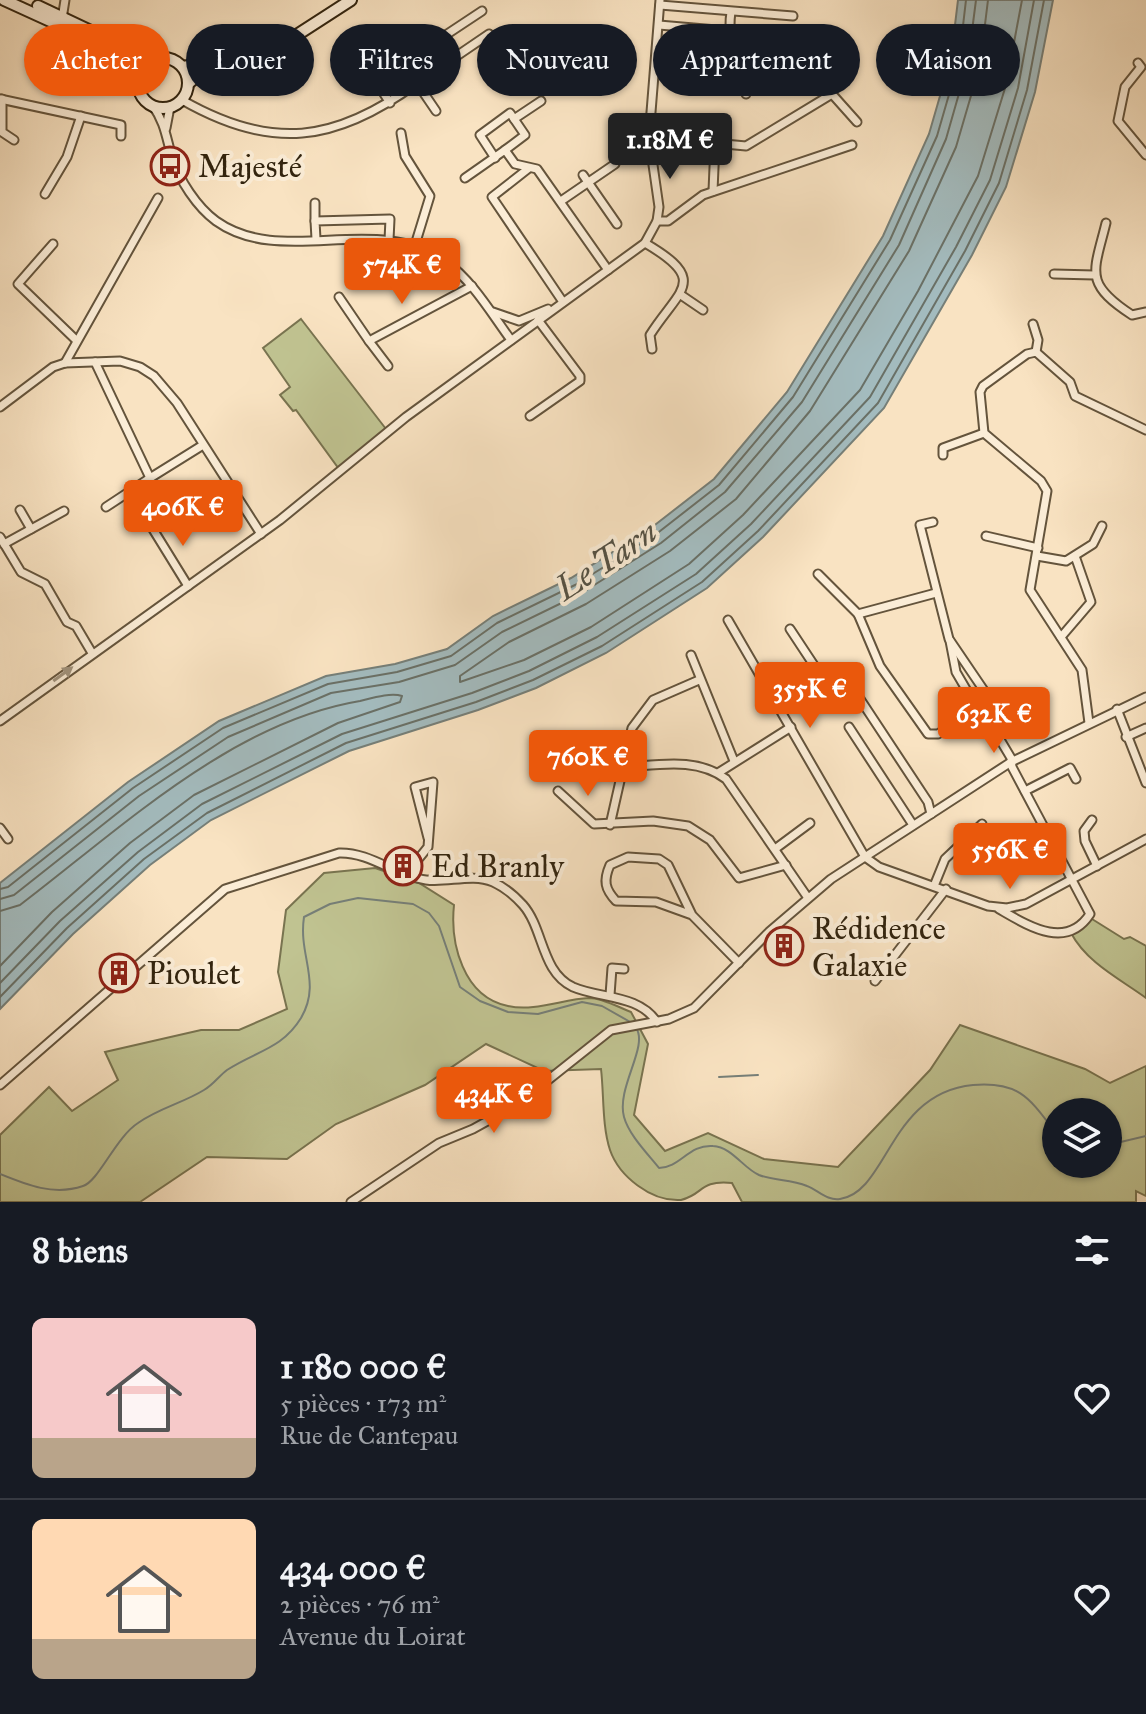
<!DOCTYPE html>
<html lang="fr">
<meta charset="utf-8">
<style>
body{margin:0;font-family:"IM FELL Great Primer",serif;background:#242831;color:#f1f3f6;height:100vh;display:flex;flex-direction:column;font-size:30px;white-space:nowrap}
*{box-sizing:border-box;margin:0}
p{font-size:26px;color:#9ea1a6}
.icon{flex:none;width:44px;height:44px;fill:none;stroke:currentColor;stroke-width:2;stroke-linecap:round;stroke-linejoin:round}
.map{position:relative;height:1202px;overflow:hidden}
.drawer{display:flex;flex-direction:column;background:#171b24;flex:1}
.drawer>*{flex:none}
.hud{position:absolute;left:24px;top:24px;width:1098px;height:72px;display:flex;gap:16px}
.buttons{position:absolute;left:1042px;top:1098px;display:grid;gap:16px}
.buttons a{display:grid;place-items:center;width:80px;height:80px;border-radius:50%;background:#171b24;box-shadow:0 2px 6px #0004;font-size:40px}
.price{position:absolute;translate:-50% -68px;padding:0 18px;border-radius:8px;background:#ea580c;color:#fff;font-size:26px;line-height:52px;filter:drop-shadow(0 2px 4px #0008)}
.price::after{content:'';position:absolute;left:50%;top:48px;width:24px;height:18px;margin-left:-12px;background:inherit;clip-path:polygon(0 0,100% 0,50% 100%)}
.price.selected{background:#222;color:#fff}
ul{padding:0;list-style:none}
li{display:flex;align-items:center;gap:24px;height:200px;padding:0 32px}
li+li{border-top:2px solid #363941}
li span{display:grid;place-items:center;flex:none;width:224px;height:160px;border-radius:12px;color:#555}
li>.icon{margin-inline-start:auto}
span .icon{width:96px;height:96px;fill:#fffc;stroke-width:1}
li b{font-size:34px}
h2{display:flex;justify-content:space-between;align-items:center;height:96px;padding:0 32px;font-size:34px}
.tag{padding:0 28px;border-radius:36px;background:#171b24;box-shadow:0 2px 6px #0004;font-size:28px;line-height:72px}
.tag.selected{background:#ea580c;color:#fff}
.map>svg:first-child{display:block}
.green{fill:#c0c391;stroke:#797450;stroke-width:2;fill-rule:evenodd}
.water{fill:#a3bbbe;stroke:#767f78;stroke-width:2}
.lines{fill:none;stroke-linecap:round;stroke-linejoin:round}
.shore{stroke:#6a7066;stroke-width:2}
.stream{stroke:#767f78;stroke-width:2}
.minor-casing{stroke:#64543c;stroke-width:11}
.secondary-casing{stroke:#32240f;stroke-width:14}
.minor{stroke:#fbedd7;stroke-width:7}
.secondary{stroke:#fbedd7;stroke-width:10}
.oneway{fill:#a1937d}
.labels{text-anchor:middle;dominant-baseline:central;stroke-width:8;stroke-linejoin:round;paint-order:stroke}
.poi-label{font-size:32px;fill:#32240f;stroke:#fbedd7;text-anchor:start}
.water-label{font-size:34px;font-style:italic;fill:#545144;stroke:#fbedd7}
</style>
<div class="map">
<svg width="1146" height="1202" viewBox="0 0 1146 1202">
<rect width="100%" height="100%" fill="#f9e3c2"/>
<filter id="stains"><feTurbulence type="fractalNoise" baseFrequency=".0025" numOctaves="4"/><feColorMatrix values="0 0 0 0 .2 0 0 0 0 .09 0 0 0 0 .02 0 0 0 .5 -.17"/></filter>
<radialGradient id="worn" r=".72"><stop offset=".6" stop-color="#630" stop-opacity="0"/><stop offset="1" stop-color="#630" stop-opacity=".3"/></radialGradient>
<g class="green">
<polygon points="301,319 386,429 339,469 296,410 293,411 280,395 290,387 263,348"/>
<path d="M375,868L419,883L454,905C450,943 463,997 508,1006C535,1012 563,999 589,998C602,998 618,1007 631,1012L648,1044L634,1115L665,1151L708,1133L764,1159L838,1167L930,1070L960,1025L1085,1069L1110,1083L1146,1066V1196L1136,1191V1202H742L732,1183C698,1180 705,1194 681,1200C651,1202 619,1176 610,1150C602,1126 604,1094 601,1069L544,1071L486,1044L425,1085L336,1124L287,1159L207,1157L140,1202H0V1135L49,1087L72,1111L118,1080L105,1052L201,1030H239L287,1009L278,972L286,910L324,873ZM1056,1112H1108V1164H1056Z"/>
<path d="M1092,919L1124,939L1130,937L1146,946V998C1120,979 1087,963 1071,933Z"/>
</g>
<polygon class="water" points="958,0 1053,0 1035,92 1006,187 972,255 884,408 763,537 707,588 606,653 536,688 478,710 349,751 211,820 150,865 73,934 0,1009 0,883 128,782 219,721 326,676 395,664 447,649 493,616 571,578 651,528 714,479 787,392 883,236 929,134 951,58"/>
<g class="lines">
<g class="shore">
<polyline points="988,0 980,65 956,147 909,251 810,411 736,499 670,551 586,604 509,642 460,676 460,682 524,660 591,627 689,564 743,515 860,390 918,291 978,176 1006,85 1022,0"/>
<polyline points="0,889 8,887 133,788 223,728 328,684 397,672 451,656 497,623 575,585 655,535 719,485 793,397 890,240 937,136 959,60 966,0"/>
<polyline points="0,899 14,895 139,796 228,737 331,693 399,682 455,665 502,632 580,594 661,543 725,492 802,402 899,245 946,139 968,62 976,0"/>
<path d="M0,911L20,905C120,829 232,722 360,701C372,698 391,692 402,696L400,702L338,723L194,795L130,843L52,912L0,966"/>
<polyline points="0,983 60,921 138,852 202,804 342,734 472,693 529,671 597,637 696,574 751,524 870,397 956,247 990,180 1018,88 1034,0"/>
<polyline points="0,997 67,928 144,859 207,813 346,743 476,702 533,680 602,646 702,582 758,531 878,403 965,251 999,183 1027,90 1044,0"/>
</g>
<g class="stream">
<path d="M636,1028C649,1046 616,1088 624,1117C629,1135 647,1153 659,1168C680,1168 689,1144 713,1146C732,1147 743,1168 759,1175C774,1181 791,1179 807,1186C818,1190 827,1201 840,1199C888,1192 889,1093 973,1085C1020,1081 1030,1099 1056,1133"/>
<polyline points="719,1077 758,1075"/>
<polyline points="1108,1145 1146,1136"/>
<path d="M0,1174C27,1185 54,1196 83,1186C98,1182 116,1137 138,1123C159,1108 183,1103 204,1090C213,1085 219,1076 227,1070C256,1051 282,1049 301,1018C322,982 298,956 304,917L330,904L358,898L413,904L429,913L439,926L460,987L480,1001L508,1012L538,1014L582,1002L602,1006L632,1023"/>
</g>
<defs>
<g id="minor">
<polyline points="660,5 793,16"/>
<path d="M731,12C726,43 741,64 746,94"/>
<polyline points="62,19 65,0"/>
<polyline points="659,25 728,31"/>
<polyline points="258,31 265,45"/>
<polyline points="245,51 249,34"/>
<polyline points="1138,63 1141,67 1125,87 1118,121 1146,155"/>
<polyline points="402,64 482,11"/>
<polyline points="832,94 857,122"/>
<polyline points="0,99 121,125 121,136"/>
<polyline points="2,99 2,132 14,140"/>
<path d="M182,100C271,151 335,143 417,83L402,64L383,76L379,86L390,103"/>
<path d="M153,106C165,123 166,137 172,157C179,180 197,207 216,221C282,268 376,212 445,261C473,281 491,313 511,340"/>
<polyline points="436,111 417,83 489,34"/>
<polyline points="514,119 541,101"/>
<polyline points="166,128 170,107"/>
<polyline points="401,133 405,156 430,196 415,245"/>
<polyline points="649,137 746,146 832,94 835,73"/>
<polyline points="495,158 480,135 510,113 525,135 505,150"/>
<polyline points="529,168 492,197 563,302"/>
<polyline points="583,175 617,224"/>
<polyline points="465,178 505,150 515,164 537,169 608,270"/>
<polyline points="713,191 715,144"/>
<polyline points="45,194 67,157 81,116"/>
<polyline points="561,201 615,164 620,146"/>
<polyline points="315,203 315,221"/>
<polyline points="657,221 668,221 703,195 852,145"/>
<path d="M1106,223C1094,272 1083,283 1132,315L1146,312"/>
<polyline points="316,239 315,221 390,219 389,240"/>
<path d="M645,243C710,281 679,289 650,335L652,349"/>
<polyline points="53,244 18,284 76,340"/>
<polyline points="1054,274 1094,275"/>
<polyline points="681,295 703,310"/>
<polyline points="339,297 369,341 472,286"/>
<polyline points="493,312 519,321 548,309"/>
<polyline points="1033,324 1038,340 1036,352"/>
<polyline points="369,341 388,366"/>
<polyline points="95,362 150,478 203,445"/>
<polyline points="65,363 158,198"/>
<polyline points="0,407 53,367 65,363 120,361 140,367 154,376 177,403 261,534"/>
<polyline points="530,416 580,381 580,376 538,320"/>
<polyline points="943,455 943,448 984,433"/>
<polyline points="106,507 150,478"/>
<polyline points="20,510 31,529"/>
<path d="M933,522L920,525L949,639L987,695L980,706L1011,758L1012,767L1090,914C1066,951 1027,925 999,909"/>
<polyline points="151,526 188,586"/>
<polyline points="986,536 1038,548"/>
<polyline points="0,537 21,572 45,584 67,622 76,626 92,653"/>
<polyline points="4,544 64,511"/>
<polyline points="1037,556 1066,561 1093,544 1102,526"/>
<polyline points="818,574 858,614 880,666 928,734 938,734 980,706"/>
<polyline points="858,614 936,593"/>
<polyline points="728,620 865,857 879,867 988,906 1007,908 1026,904 1146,839"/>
<polyline points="790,629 829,688 858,696 928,802 931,814"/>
<polyline points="1061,637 1091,602 1075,556"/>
<polyline points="950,641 956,672 977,708"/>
<polyline points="691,655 734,761"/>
<polyline points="1117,709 1146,783"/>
<polyline points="0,721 280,520 406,417 645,243 657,221 659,207 649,137 660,0"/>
<polyline points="1089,723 1082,670 1030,590 1047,491 1041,481 984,433 980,392 983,386 1027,354 1036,352 1070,382 1075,396 1146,430"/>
<polyline points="849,727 913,825"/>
<polyline points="1126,737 1146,728"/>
<path d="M624,767C659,765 697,757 726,779L808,898"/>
<polyline points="718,773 791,727"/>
<polyline points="558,791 594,824 653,821 688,826 710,840 739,878 786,865"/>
<polyline points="1025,791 1070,768 1076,779"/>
<polyline points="1092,820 1084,831 1085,841 1097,866"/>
<polyline points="610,825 632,728 653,700 699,680"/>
<polyline points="0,828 8,839"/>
<polyline points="775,849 810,823"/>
<polyline points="407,873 428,847 433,782 415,787 428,838"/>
<polyline points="934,886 945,859 982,824"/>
<path d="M692,915L656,902L616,901C605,889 603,881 610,865L628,857L659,859L668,865L692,915L739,963"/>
<polyline points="875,981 946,889"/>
<polyline points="610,995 612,968 624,969"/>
<path d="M0,1085L225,889L339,853C371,852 395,876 426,880C448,883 472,873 493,882C504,887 515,896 523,905C544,929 541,972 573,987C601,999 638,994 657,1022"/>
<polyline points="351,1202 439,1143 473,1129 518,1104 611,1030 669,1019 694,1008 769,932 831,879 1011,762 1146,697"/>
</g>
<g id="secondary">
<polyline points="4,0 118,52 132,63 138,84"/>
<polyline points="38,6 152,60"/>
<circle cx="163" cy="83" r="25"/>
<polyline points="183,67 209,61"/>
<polyline points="189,83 208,67 286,42 351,0"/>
</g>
</defs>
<use href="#minor" class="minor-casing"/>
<use href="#secondary" class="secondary-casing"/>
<use href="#minor" class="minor"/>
<use href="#secondary" class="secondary"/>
</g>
<defs><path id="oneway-solid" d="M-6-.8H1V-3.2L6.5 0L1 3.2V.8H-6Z" transform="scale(2)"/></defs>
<use class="oneway" href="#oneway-solid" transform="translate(63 674) rotate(-36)"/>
<defs>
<symbol id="bus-ring" viewBox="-11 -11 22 22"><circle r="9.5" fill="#fbedd7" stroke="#8f2418" stroke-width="1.5"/><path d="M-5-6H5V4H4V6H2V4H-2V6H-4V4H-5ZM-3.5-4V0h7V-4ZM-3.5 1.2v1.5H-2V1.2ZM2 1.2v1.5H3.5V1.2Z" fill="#8f2418"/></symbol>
<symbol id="building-ring" viewBox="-11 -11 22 22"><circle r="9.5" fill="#fbedd7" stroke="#8f2418" stroke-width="1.5"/><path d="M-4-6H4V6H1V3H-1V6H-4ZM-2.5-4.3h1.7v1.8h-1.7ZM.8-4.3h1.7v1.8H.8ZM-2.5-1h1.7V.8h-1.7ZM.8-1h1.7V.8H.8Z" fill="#8f2418"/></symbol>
</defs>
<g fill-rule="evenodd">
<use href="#bus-ring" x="148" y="144" width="44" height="44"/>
<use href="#building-ring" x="381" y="844" width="44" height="44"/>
<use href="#building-ring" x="762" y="924" width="44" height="44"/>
<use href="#building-ring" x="97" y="951" width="44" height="44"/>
</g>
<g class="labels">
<g class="poi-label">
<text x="198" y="166">Majesté</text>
<text x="431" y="866">Ed Branly</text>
<text x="812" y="928">Rédidence<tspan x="812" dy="37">Galaxie</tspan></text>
<text x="147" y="973">Pioulet</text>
</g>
<g class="water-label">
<text transform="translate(606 560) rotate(-34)">Le Tarn</text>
</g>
</g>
<rect width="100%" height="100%" filter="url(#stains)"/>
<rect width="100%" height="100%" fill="url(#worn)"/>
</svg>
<div class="buttons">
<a><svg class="icon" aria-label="layers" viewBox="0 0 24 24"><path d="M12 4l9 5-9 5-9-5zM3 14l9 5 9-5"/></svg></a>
</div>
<b class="price selected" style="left:670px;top:181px">1.18M €</b>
<b class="price" style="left:402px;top:306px">574K €</b>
<b class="price" style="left:183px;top:548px">406K €</b>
<b class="price" style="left:810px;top:730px">355K €</b>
<b class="price" style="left:994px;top:755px">632K €</b>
<b class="price" style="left:588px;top:798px">760K €</b>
<b class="price" style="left:1010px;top:891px">556K €</b>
<b class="price" style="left:494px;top:1135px">434K €</b>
<div class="hud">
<a class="tag selected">Acheter</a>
<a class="tag">Louer</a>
<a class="tag">Filtres</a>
<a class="tag">Nouveau</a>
<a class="tag">Appartement</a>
<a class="tag">Maison</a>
</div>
</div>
<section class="drawer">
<h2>8 biens<svg class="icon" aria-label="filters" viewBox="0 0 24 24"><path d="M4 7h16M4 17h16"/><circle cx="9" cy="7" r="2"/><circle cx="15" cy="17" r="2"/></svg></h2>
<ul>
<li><span style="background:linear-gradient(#f6c9c9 75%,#b9a48a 0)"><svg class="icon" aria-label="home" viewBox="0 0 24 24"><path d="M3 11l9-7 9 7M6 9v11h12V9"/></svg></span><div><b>1 180 000 €</b><p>5 pièces · 173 m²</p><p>Rue de Cantepau</p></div><svg class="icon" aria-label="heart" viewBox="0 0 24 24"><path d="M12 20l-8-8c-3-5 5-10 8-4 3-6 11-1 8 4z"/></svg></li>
<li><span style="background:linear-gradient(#ffd9b3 75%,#b9a48a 0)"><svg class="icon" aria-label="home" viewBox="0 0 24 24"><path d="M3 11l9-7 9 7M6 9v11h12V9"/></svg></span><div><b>434 000 €</b><p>2 pièces · 76 m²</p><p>Avenue du Loirat</p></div><svg class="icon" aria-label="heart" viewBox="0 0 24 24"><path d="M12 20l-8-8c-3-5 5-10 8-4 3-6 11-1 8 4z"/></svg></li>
</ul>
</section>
